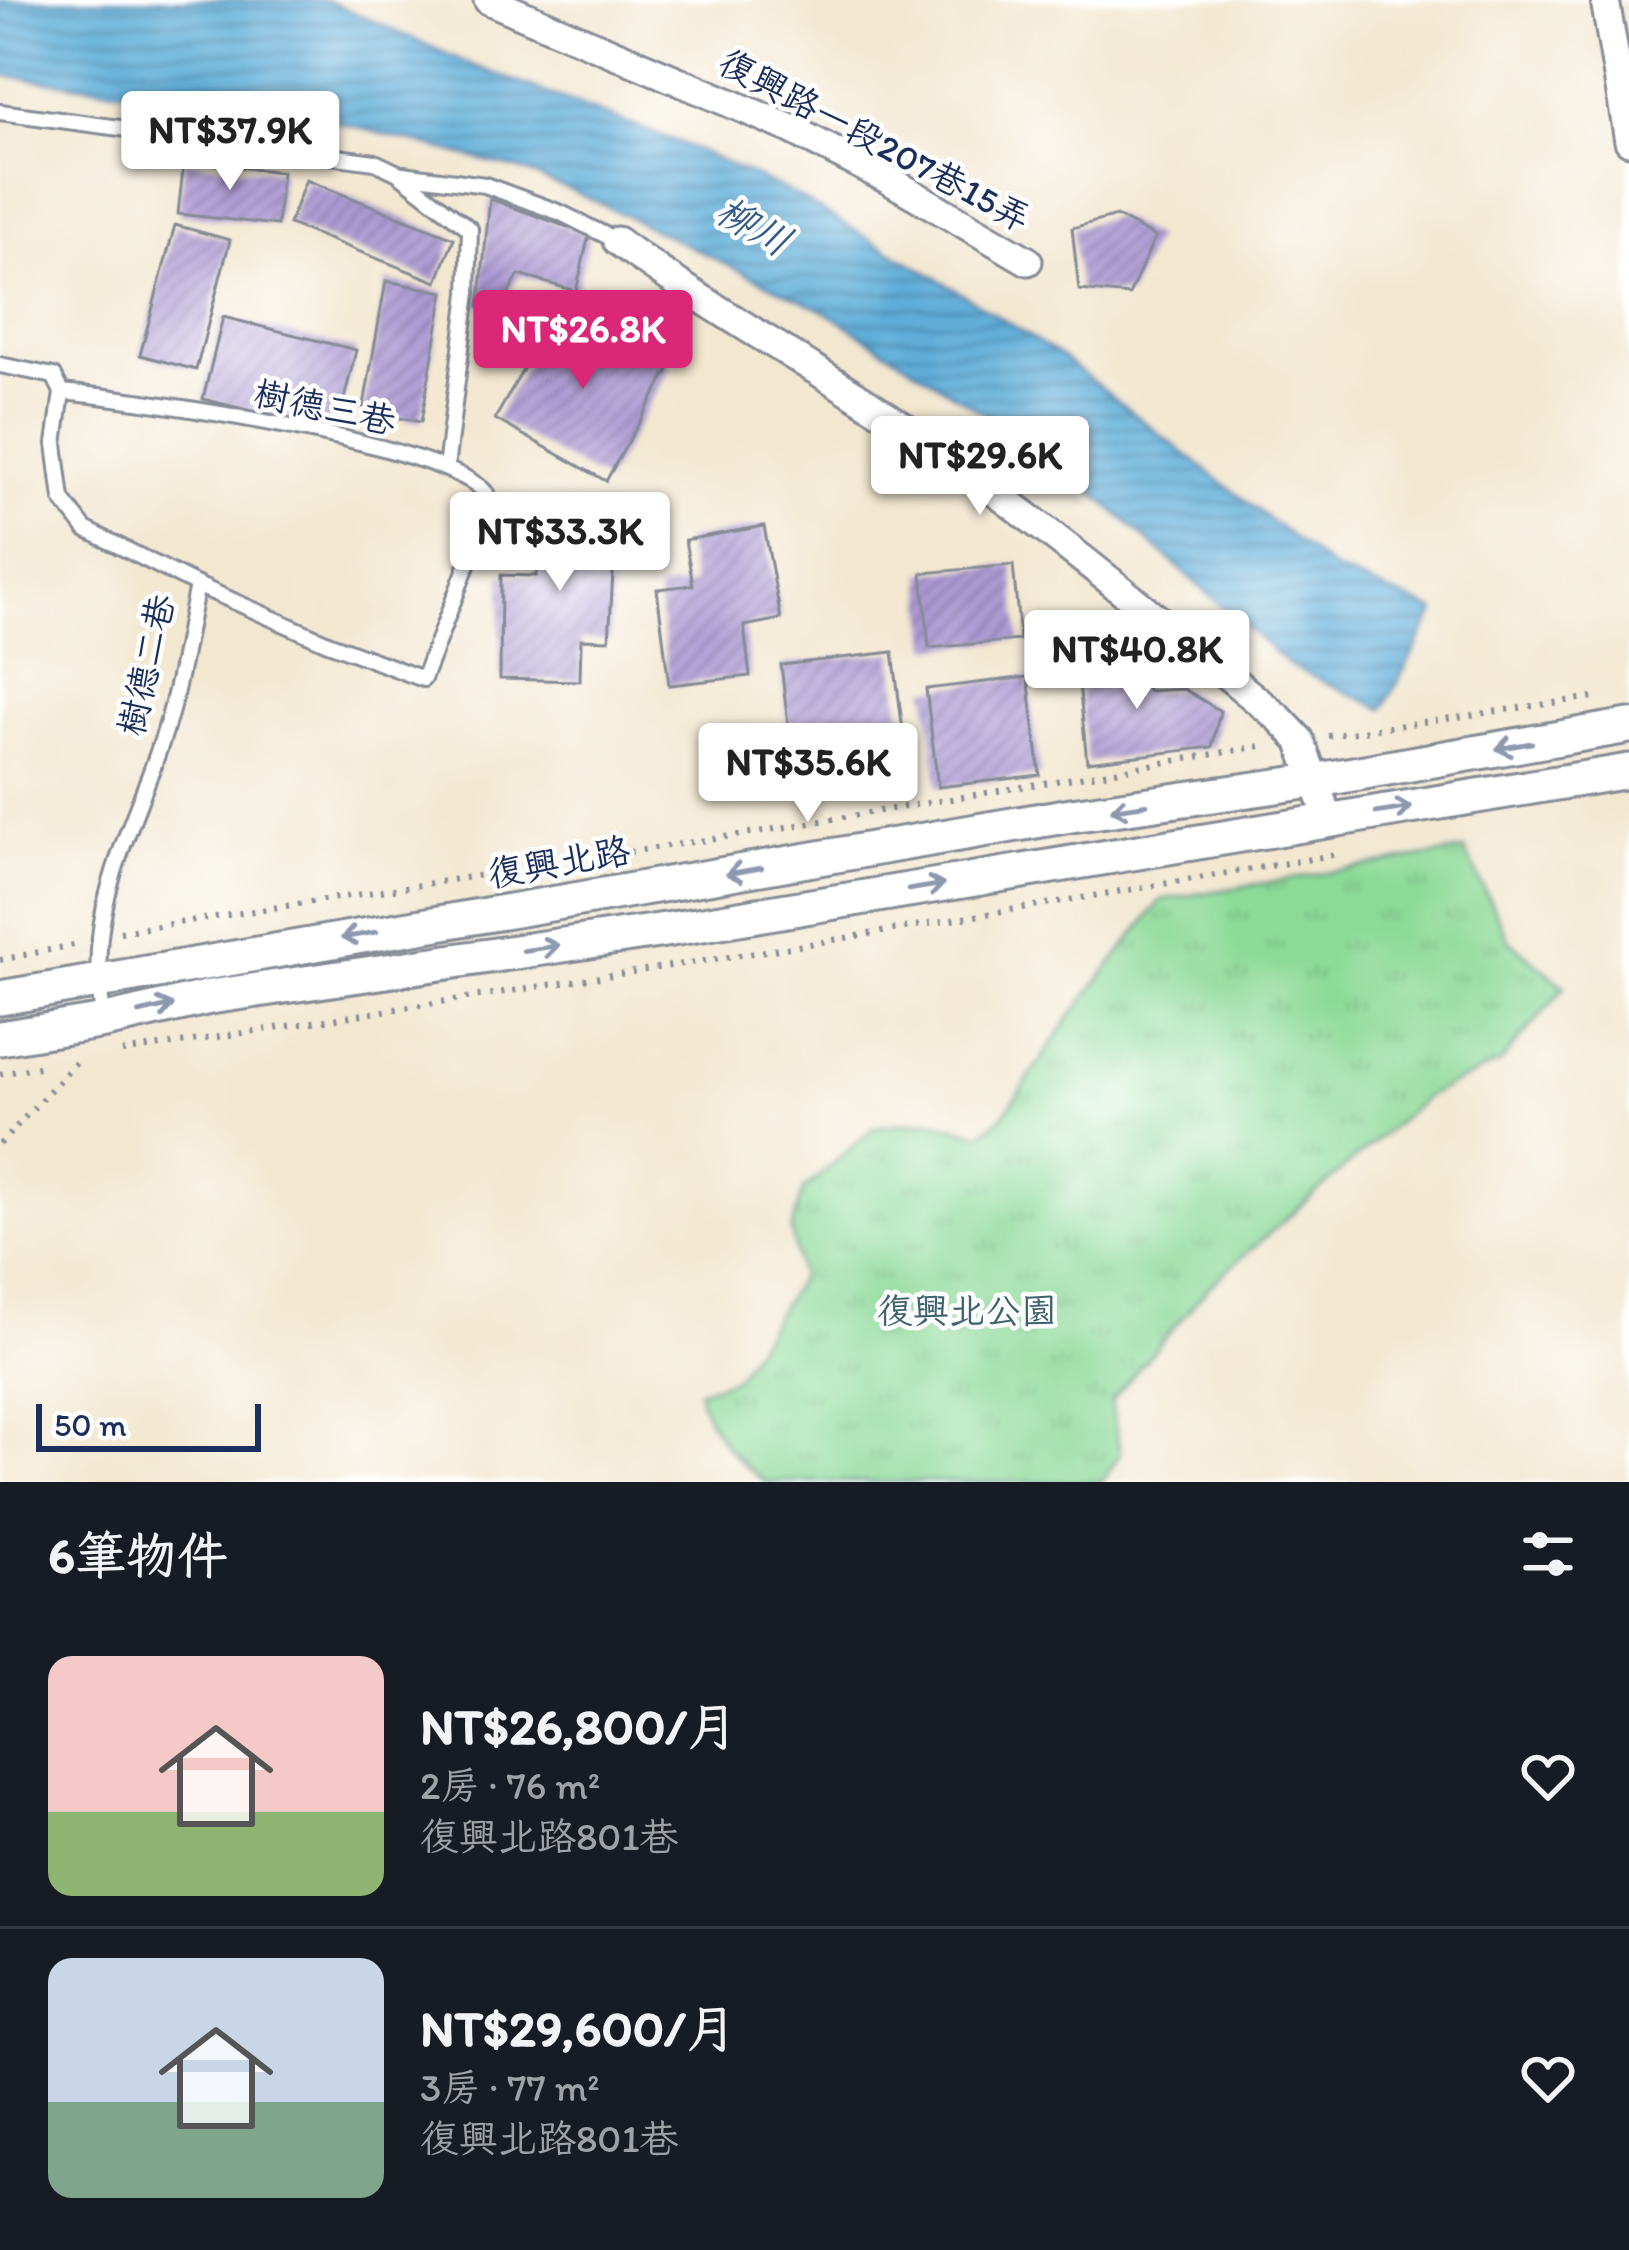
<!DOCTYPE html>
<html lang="zh-TW">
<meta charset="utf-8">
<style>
body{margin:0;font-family:Itim,"LXGW WenKai TC",sans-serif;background:#20242c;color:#f1f3f6;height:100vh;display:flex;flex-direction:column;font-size:45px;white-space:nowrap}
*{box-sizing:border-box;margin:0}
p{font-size:39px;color:#9ea1a6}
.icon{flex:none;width:66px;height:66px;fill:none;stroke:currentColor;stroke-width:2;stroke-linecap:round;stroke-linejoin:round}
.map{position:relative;height:1482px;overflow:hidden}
.sheet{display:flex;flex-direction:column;background:#171b24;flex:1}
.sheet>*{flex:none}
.scale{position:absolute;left:36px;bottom:30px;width:225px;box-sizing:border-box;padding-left:12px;border:6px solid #1b2f5e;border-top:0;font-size:33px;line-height:42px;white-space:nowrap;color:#1b2f5e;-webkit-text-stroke:9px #fff;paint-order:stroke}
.price{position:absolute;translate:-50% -102px;padding:0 27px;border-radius:12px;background:#fff;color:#222;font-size:39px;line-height:78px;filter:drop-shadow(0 3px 6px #0008)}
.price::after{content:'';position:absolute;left:50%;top:72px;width:36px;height:27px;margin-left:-18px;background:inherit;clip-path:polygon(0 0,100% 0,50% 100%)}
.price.active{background:#db2777;color:#fff}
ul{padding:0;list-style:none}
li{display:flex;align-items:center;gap:36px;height:300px;padding:0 48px}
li+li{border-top:3px solid #363941}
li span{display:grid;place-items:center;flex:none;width:336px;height:240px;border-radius:24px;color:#555}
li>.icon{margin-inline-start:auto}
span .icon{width:144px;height:144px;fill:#fffc;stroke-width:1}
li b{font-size:51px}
h2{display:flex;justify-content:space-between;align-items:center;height:144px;padding:0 48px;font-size:51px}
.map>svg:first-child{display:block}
.grass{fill:url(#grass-tufts);stroke:#54847b;stroke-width:3}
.water{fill:url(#water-rules);stroke:#3c6e9b;stroke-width:3}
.building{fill:url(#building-hatch)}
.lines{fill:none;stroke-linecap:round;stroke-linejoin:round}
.service-casing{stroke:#868b96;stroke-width:20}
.minor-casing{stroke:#868b96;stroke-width:33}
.tertiary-casing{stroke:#868b96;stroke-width:39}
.path{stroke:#868b96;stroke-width:6;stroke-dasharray:3 9;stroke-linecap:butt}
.service{stroke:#fff;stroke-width:14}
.minor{stroke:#fff;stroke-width:27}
.tertiary{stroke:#fff;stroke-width:33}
.oneway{stroke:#8d97ae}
.labels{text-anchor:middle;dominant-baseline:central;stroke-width:9;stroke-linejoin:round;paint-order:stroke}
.street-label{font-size:36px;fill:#1b2f5e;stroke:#fff}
.park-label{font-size:36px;fill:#3d626f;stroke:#fff}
.water-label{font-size:39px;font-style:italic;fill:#325b89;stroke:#fff}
</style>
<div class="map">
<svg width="1629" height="1482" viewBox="0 0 1629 1482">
<defs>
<pattern id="grass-tufts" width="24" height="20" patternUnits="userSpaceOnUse" patternTransform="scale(3)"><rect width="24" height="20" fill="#8dda98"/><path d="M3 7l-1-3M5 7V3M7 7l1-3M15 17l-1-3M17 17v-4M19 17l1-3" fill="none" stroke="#79bb85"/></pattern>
<pattern id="water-rules" width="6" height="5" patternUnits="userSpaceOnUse" patternTransform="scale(3)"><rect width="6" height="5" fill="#5eadd8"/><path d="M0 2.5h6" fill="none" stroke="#4d8db2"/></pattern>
<pattern id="building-hatch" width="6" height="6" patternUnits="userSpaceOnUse" patternTransform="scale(3)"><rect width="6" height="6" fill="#ac9ad3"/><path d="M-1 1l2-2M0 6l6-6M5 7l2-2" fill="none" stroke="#8b7eae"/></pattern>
</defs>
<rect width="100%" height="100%" fill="#fff"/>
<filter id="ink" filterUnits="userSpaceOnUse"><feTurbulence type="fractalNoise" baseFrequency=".00833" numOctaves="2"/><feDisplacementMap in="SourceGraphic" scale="24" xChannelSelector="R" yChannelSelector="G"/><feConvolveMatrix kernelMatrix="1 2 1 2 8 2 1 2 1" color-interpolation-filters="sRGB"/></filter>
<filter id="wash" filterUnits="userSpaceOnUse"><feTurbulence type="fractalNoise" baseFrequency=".004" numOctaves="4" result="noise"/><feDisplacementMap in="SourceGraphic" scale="48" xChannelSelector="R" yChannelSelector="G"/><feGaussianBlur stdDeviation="2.7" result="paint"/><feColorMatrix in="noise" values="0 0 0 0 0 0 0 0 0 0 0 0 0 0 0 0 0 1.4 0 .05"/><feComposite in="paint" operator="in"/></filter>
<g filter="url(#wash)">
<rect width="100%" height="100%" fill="#f2e7cf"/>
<path class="grass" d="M1465,850L1509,940L1565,987L1500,1063L1427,1096L1210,1285L1111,1401L1120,1454L1102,1482H766C735,1461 706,1428 698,1391L735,1378L800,1277L791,1230L803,1190L875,1127L929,1120L981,1134L1002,1117L1071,1016L1161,900Z"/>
<polygon class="water" points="0,0 326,0 477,67 683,144 791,193 942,281 1059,355 1334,570 1436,611 1383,709 1290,666 1063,466 923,374 826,312 580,194 520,170 303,113 0,75"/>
<g id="blocks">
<g class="building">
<polygon points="184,161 282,172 277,225 178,214"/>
<polygon points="306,180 454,238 437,282 289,224"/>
<polygon points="490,199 589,235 576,291 519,275 499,309 479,306"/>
<polygon points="1116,216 1155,237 1129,295 1079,290 1072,228"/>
<polygon points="175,225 230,240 196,370 140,355"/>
<polygon points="386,281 444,292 421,422 363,411"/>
<polygon points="560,304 671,366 606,481 495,419"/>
<polygon points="223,317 356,350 336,432 203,399"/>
<polygon points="540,501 617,506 609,640 581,639 580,681 500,679 501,575 536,576"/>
<polygon points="764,526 781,619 744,626 750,676 669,685 657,589 693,585 685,540"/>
<polygon points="1013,565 1020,640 929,648 922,573"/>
<polygon points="893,652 908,771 795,784 781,665"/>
<polygon points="1133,652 1148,691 1184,689 1220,711 1212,747 1087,762 1076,654"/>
<polygon points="1028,677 1040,775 938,787 926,689"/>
</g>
</g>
</g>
<g filter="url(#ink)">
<use href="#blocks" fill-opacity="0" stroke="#868b96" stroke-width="3"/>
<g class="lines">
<defs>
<g id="service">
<polyline points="0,112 375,162 398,173 470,229 468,293 446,468"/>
<polyline points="403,174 485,185 561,213 617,241"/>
<path d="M0,365L54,376L62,392L55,444L62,499L85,529L197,585C187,633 180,684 165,731C134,831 81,909 104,1018"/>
<path d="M62,392C139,399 442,442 486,493L480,532L423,679L328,643L197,585"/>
</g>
<g id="minor">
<polyline points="488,0 791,129 889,180 1028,261"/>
<polyline points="1605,0 1629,141"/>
<path d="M617,241C711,310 814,365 910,431C1039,520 1159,620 1280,719L1300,740L1329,820"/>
</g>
<g id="tertiary">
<polyline points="0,998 1071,815 1313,781 1629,726"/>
<polyline points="0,1038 105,1021 210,997 672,929 1629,771"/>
</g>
</defs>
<use href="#service" class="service-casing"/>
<use href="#minor" class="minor-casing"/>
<use href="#tertiary" class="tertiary-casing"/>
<g class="path">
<polyline points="1328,736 1594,697"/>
<polyline points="120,932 769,830 1267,745"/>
<polyline points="0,960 79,944"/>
<polyline points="122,1052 804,945 1334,855"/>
<polyline points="0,1074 44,1066"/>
<polyline points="0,1144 80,1058"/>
</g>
<use href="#service" class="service"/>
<use href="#minor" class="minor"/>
<use href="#tertiary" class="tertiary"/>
</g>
<defs><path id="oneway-shaft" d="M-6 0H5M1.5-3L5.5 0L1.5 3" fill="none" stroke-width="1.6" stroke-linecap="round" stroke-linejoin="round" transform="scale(3)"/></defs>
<g class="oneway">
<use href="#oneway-shaft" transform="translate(1514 746) rotate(170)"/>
<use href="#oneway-shaft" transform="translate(1129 807) rotate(172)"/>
<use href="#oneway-shaft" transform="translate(1394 810) rotate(-9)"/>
<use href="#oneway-shaft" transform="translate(744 871) rotate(170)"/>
<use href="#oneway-shaft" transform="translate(926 887) rotate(-9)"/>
<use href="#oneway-shaft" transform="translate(359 935) rotate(170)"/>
<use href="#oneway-shaft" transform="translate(541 948) rotate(-8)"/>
<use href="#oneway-shaft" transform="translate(156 1009) rotate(-13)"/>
</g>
</g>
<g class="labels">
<g class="street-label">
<text transform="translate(875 140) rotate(28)">復興路一段207巷15弄</text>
<text transform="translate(325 407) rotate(12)">樹德三巷</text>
<text transform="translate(146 665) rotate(-77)">樹德二巷</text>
<text transform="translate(559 862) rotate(-10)">復興北路</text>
</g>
<g class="park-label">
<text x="967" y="1310">復興北公園</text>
</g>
<g class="water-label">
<text transform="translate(754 226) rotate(30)">柳川</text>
</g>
</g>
</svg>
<div class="scale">50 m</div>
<b class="price" style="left:230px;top:193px">NT$37.9K</b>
<b class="price active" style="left:583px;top:392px">NT$26.8K</b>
<b class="price" style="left:980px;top:518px">NT$29.6K</b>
<b class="price" style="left:560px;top:594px">NT$33.3K</b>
<b class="price" style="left:1137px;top:712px">NT$40.8K</b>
<b class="price" style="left:808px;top:825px">NT$35.6K</b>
</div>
<section class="sheet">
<h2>6筆物件<svg class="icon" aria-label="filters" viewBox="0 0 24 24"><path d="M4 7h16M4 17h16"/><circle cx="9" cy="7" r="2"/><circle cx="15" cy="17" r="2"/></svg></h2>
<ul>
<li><span style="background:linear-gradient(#f6c9c9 65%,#8fb573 0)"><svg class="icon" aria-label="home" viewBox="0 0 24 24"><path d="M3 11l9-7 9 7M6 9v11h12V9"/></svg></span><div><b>NT$26,800/月</b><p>2房 · 76 m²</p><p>復興北路801巷</p></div><svg class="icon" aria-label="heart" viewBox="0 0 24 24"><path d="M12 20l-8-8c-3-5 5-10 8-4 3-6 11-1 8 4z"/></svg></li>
<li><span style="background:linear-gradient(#c9d6e8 60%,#7fa58c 0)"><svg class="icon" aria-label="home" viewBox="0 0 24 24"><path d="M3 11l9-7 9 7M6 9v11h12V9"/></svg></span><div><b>NT$29,600/月</b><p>3房 · 77 m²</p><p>復興北路801巷</p></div><svg class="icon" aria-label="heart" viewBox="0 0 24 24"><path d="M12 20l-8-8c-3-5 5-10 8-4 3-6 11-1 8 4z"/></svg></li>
</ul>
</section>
